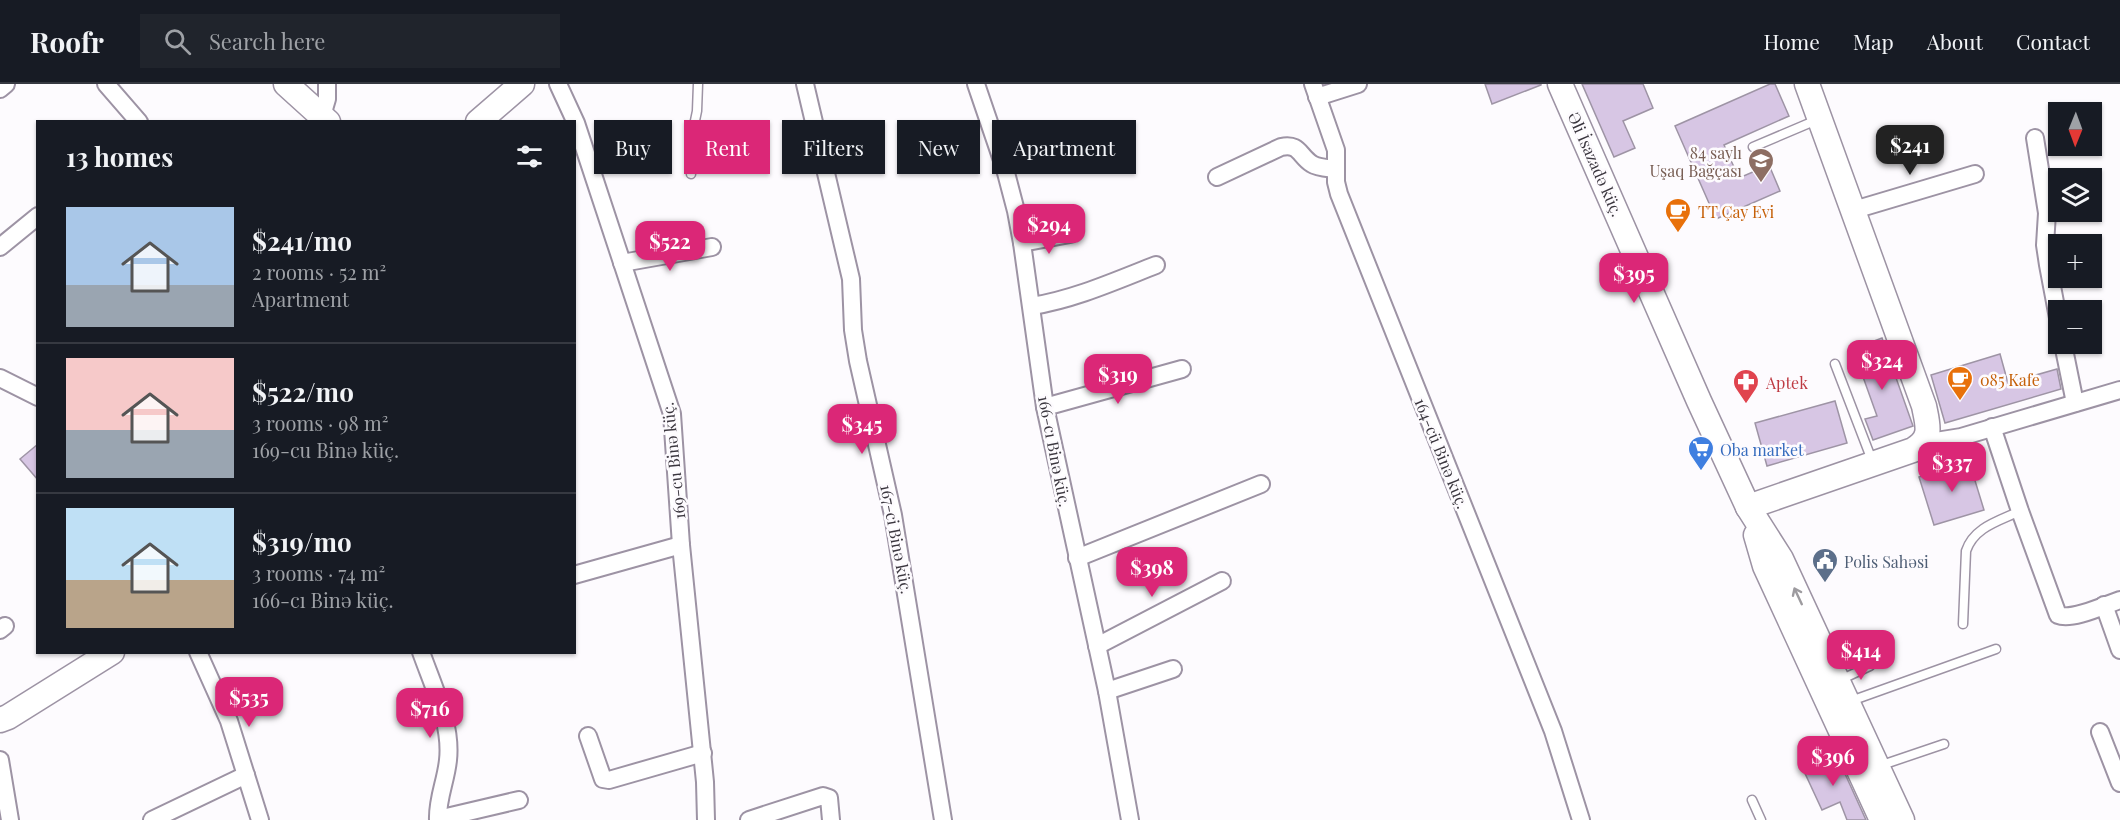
<!DOCTYPE html>
<meta charset="utf-8">
<style>
body{margin:0;font-family:"Playfair Display",serif;background:#20242c;color:#f1f3f6;height:100vh;display:flex;flex-direction:column;font-size:22px;white-space:nowrap}
*{box-sizing:border-box;margin:0}
p{font-size:20px;color:#9ea1a6}
.icon{flex:none;width:33px;height:33px;fill:none;stroke:currentColor;stroke-width:2;stroke-linecap:round;stroke-linejoin:round}
.map{position:relative;flex:1;overflow:hidden}
.side{position:absolute;left:36px;top:36px;width:540px;height:534px;display:flex;flex-direction:column;background:#171b24;border-radius:0px;box-shadow:0 2px 4px #0004}
.side>*{flex:none}
.hud{position:absolute;left:594px;top:36px;width:570px;height:54px;display:flex;gap:12px}
.needle{width:39px;rotate:181deg}
.tools{position:absolute;left:2048px;top:18px;display:grid;gap:12px}
.tools a{display:grid;place-items:center;width:54px;height:54px;border-radius:0px;background:#171b24;box-shadow:0 2px 4px #0004;font-size:30px}
.price{position:absolute;translate:-50% -51px;padding:0 14px;border-radius:12px;background:#db2777;color:#fff;font-size:20px;line-height:39px;filter:drop-shadow(0 2px 3px #0008)}
.price::after{content:'';position:absolute;left:50%;top:36px;width:18px;height:14px;margin-left:-9px;background:inherit;clip-path:polygon(0 0,100% 0,50% 100%)}
.price.selected{background:#222;color:#fff}
ul{padding:0;list-style:none}
li{display:flex;align-items:center;gap:18px;height:150px;padding:0 30px}
li+li{border-top:2px solid #363941}
li span{display:grid;place-items:center;flex:none;width:168px;height:120px;border-radius:0px;color:#555}
li>.icon{margin-inline-start:auto}
span .icon{width:72px;height:72px;fill:#fffc;stroke-width:1}
li b{font-size:26px}
h2{display:flex;justify-content:space-between;align-items:center;height:72px;padding:0 30px;font-size:26px}
.tag{padding:0 21px;border-radius:0px;background:#171b24;box-shadow:0 2px 4px #0004;font-size:21px;line-height:54px}
.tag.selected{background:#db2777;color:#fff}
header{display:flex;align-items:center;gap:36px;box-sizing:border-box;height:84px;padding:0 30px;background:#171b24;border-bottom:2px solid #363941}
header strong{font-size:28px}
nav{display:flex;gap:33px;margin-inline-start:auto;font-size:21px}
.search{width:420px;height:54px;background:#20242c;display:flex;align-items:center;gap:15px;box-sizing:border-box;padding:0 21px;border-radius:0px;color:#9ea1a6;font-size:22px}
.map>svg:first-child{display:block}
.building{fill:#d7c6e4;stroke:#9e94a5;stroke-width:1.5}
.lines{fill:none;stroke-linecap:round;stroke-linejoin:round}
.lane-casing{stroke:#9d93a4;stroke-width:11}
.street-casing{stroke:#9d93a4;stroke-width:20}
.secondary-casing{stroke:#9d93a4;stroke-width:27}
.lane{stroke:#fff;stroke-width:8}
.street{stroke:#fff;stroke-width:16}
.secondary{stroke:#fff;stroke-width:24}
.oneway{stroke:#9d9b9f}
.labels{text-anchor:middle;dominant-baseline:central;stroke-width:5;stroke-linejoin:round;paint-order:stroke}
.education-label{font-size:16px;fill:#785e54;stroke:#fdfbfe;text-anchor:end}
.street-label{font-size:16px;fill:#3b373f;stroke:#fdfbfe}
.food-label{font-size:16px;fill:#c56008;stroke:#fdfbfe;text-anchor:start}
.health-label{font-size:16px;fill:#be3a42;stroke:#fdfbfe;text-anchor:start}
.shop-label{font-size:16px;fill:#366cbe;stroke:#fdfbfe;text-anchor:start}
.service-label{font-size:16px;fill:#4e5e75;stroke:#fdfbfe;text-anchor:start}
</style>
<header>
<strong>Roofr</strong>
<div class="search"><svg class="icon" aria-label="search" viewBox="0 0 24 24"><circle cx="10" cy="10" r="6"/><path d="M15 15l6 6"/></svg>Search here</div>
<nav><a>Home</a><a>Map</a><a>About</a><a>Contact</a></nav>
</header>
<div class="map">
<svg width="2120" height="736" viewBox="0 0 2120 736">
<rect width="100%" height="100%" fill="#fdfbfe"/>
<g class="building">
<polygon points="1485,0 1541,0 1541,1 1492,20"/>
<polygon points="1582,0 1643,0 1653,24 1623,37 1635,64 1614,73"/>
<polygon points="1770,0 1775,0 1789,32 1724,61 1739,94 1769,81 1780,107 1716,135 1675,42"/>
<polygon points="1882,254 1913,342 1873,356 1865,335 1877,332 1853,265"/>
<polygon points="2000,270 2008,299 2057,285 2061,305 1945,339 1931,291"/>
<polygon points="1835,317 1847,359 1767,382 1755,339"/>
<polygon points="38,360 38,396 20,375"/>
<polygon points="1969,377 1984,426 1934,441 1919,393"/>
<polygon points="1836,670 1866,736 1847,736 1840,718 1822,726 1803,685"/>
</g>
<g class="lines">
<defs>
<g id="lane">
<polyline points="1753,63 1819,35"/>
<polyline points="691,90 692,51 697,27 698,0"/>
<polyline points="1835,280 1873,379"/>
<path d="M1963,540L1966,467C1974,443 1999,437 2020,427"/>
<polyline points="1840,596 1870,582"/>
<polyline points="1848,618 1996,565"/>
<polyline points="1879,682 1944,660"/>
<polyline points="1752,716 1761,736"/>
</g>
<g id="street">
<polyline points="106,0 139,38"/>
<polyline points="558,0 576,39 672,330 681,461 705,698 706,736"/>
<polyline points="805,0 851,195 853,246 858,277 893,431 943,736"/>
<polyline points="976,0 1005,85 1016,127 1022,159 1045,323 1107,607 1130,736"/>
<polyline points="1313,0 1336,66 1336,98 1339,110 1553,647 1581,736"/>
<polyline points="0,5 6,0"/>
<polyline points="1317,13 1358,0"/>
<polyline points="322,32 327,15 327,0"/>
<polyline points="2035,54 2047,129 2045,161 2048,181 2058,234"/>
<path d="M1217,93L1281,63C1300,59 1299,72 1312,80C1318,84 1328,84 1336,85"/>
<polyline points="1854,126 1975,90"/>
<polyline points="1022,159 1070,150"/>
<polyline points="0,163 38,132"/>
<polyline points="622,179 712,163"/>
<path d="M1032,222C1075,215 1115,197 1156,181"/>
<polyline points="2063,260 2075,319"/>
<polyline points="0,294 38,313"/>
<polyline points="1045,323 1182,285"/>
<path d="M1992,343L2020,427L2058,531C2072,537 2105,521 2120,516"/>
<polyline points="1926,355 1936,357 1961,353 2120,306"/>
<polyline points="1077,474 1261,400"/>
<polyline points="574,491 681,461"/>
<polyline points="2104,521 2120,566"/>
<polyline points="0,546 5,542"/>
<polyline points="1097,562 1222,497"/>
<polyline points="198,568 229,637 260,736"/>
<path d="M421,568C433,602 452,640 448,676C446,697 437,715 438,736"/>
<polyline points="1107,607 1173,585"/>
<polyline points="2100,648 2120,699"/>
<polyline points="588,652 603,695 609,696 703,669"/>
<polyline points="0,676 10,736"/>
<polyline points="438,735 519,716"/>
<polyline points="152,736 246,691"/>
<polyline points="749,736 823,712 829,714 831,736"/>
</g>
<g id="secondary">
<polyline points="286,0 328,38"/>
<polyline points="1560,0 1699,317 1748,423 1781,475 1902,736"/>
<polyline points="478,38 522,0"/>
<path d="M1748,423L1913,366C1933,354 1928,342 1924,322L1807,0"/>
<polyline points="1756,451 1765,482 1882,736"/>
<polyline points="0,636 8,633 112,568"/>
</g>
</defs>
<use href="#lane" class="lane-casing"/>
<use href="#street" class="street-casing"/>
<use href="#secondary" class="secondary-casing"/>
<use href="#lane" class="lane"/>
<use href="#street" class="street"/>
<use href="#secondary" class="secondary"/>
</g>
<defs><path id="oneway-shaft" d="M-6 0H5M1.5-3L5.5 0L1.5 3" fill="none" stroke-width="1.6" stroke-linecap="round" stroke-linejoin="round" transform="scale(1.5)"/></defs>
<use class="oneway" href="#oneway-shaft" transform="translate(1798 512) rotate(-115)"/>
<defs>
<symbol id="school-pin" viewBox="-11 -11 22 30"><path d="M0 17L-7.5 6A9.5 9.5 0 1 1 7.5 6Z" fill="#8d6e63" stroke="#fdfbfe"/><path d="M0-5L7-2L0 1L-7-2ZM-4 1L0 2.5L4 1V4Q0 6-4 4Z" fill="#fff"/></symbol>
<symbol id="cafe-pin" viewBox="-11 -11 22 30"><path d="M0 17L-7.5 6A9.5 9.5 0 1 1 7.5 6Z" fill="#e8710a" stroke="#fdfbfe"/><path d="M-5.5-4.5H6V0H3Q3 3.5 0 3.5H-2.5Q-5.5 3.5-5.5 0ZM3-3.2v2h1.7v-2ZM-6 4.5H4V6H-6Z" fill="#fff"/></symbol>
<symbol id="pharmacy-pin" viewBox="-11 -11 22 30"><path d="M0 17L-7.5 6A9.5 9.5 0 1 1 7.5 6Z" fill="#e0444e" stroke="#fdfbfe"/><path d="M-2-6h4v4h4v4h-4v4h-4v-4h-4v-4h4Z" fill="#fff"/></symbol>
<symbol id="supermarket-pin" viewBox="-11 -11 22 30"><path d="M0 17L-7.5 6A9.5 9.5 0 1 1 7.5 6Z" fill="#3f7fe0" stroke="#fdfbfe"/><path d="M-6-5.5h2.5l.6 2H6L4.5 2H-2.5L-4.4-4H-6ZM-1.5 3.2a1.3 1.3 0 1 0 .1 0ZM3 3.2a1.3 1.3 0 1 0 .1 0Z" fill="#fff"/></symbol>
<symbol id="civic-pin" viewBox="-11 -11 22 30"><path d="M0 17L-7.5 6A9.5 9.5 0 1 1 7.5 6Z" fill="#5c6f8a" stroke="#fdfbfe"/><path d="M-.6-6.5H3V-4.5H.6V-3L4-1V1h2V6H-6V1h2V-1L-.6-3ZM-1.2 2.5V6h2.4V2.5Z" fill="#fff"/></symbol>
</defs>
<g fill-rule="evenodd">
<use href="#school-pin" x="1746" y="62" width="30" height="40"/>
<use href="#cafe-pin" x="1663" y="112" width="30" height="40"/>
<use href="#cafe-pin" x="1945" y="280" width="30" height="40"/>
<use href="#pharmacy-pin" x="1731" y="283" width="30" height="40"/>
<use href="#supermarket-pin" x="1686" y="350" width="30" height="40"/>
<use href="#civic-pin" x="1810" y="462" width="30" height="40"/>
</g>
<g class="labels">
<g class="education-label">
<text x="1742" y="68">84 saylı<tspan x="1742" dy="18">Uşaq Bağçası</tspan></text>
</g>
<g class="street-label">
<text transform="translate(1596 80) rotate(66)">Əli İsazadə küç.</text>
<text transform="translate(1055 367) rotate(79)">166-cı Binə küç.</text>
<text transform="translate(1442 369) rotate(68)">164-cü Binə küç.</text>
<text transform="translate(673 377) rotate(-96)">169-cu Binə küç.</text>
<text transform="translate(897 455) rotate(79)">167-ci Binə küç.</text>
</g>
<g class="food-label">
<text x="1698" y="127">TT Çay Evi</text>
<text x="1980" y="295">085 Kafe</text>
</g>
<g class="health-label">
<text x="1766" y="298">Aptek</text>
</g>
<g class="shop-label">
<text x="1720" y="365">Oba market</text>
</g>
<g class="service-label">
<text x="1844" y="477">Polis Sahəsi</text>
</g>
</g>
</svg>
<div class="tools">
<a><svg class="needle" viewBox="-14 -14 28 28"><path d="M0-13l5 13h-10z" fill="#e53935"/><path d="M0 13l5-13h-10z" fill="#9ea1a6"/></svg></a>
<a><svg class="icon" aria-label="layers" viewBox="0 0 24 24"><path d="M12 4l9 5-9 5-9-5zM3 14l9 5 9-5"/></svg></a>
<a>+</a>
<a>−</a>
</div>
<b class="price selected" style="left:1910px;top:92px">$241</b>
<b class="price" style="left:1049px;top:171px">$294</b>
<b class="price" style="left:670px;top:188px">$522</b>
<b class="price" style="left:1634px;top:220px">$395</b>
<b class="price" style="left:1882px;top:307px">$324</b>
<b class="price" style="left:1118px;top:321px">$319</b>
<b class="price" style="left:862px;top:371px">$345</b>
<b class="price" style="left:1952px;top:409px">$337</b>
<b class="price" style="left:1152px;top:514px">$398</b>
<b class="price" style="left:1861px;top:597px">$414</b>
<b class="price" style="left:249px;top:644px">$535</b>
<b class="price" style="left:430px;top:655px">$716</b>
<b class="price" style="left:1833px;top:703px">$396</b>
<div class="hud">
<a class="tag">Buy</a>
<a class="tag selected">Rent</a>
<a class="tag">Filters</a>
<a class="tag">New</a>
<a class="tag">Apartment</a>
</div>
<section class="side">
<h2>13 homes<svg class="icon" aria-label="filters" viewBox="0 0 24 24"><path d="M4 7h16M4 17h16"/><circle cx="9" cy="7" r="2"/><circle cx="15" cy="17" r="2"/></svg></h2>
<ul>
<li><span style="background:linear-gradient(#a9c7e8 65%,#9aa5b1 0)"><svg class="icon" aria-label="home" viewBox="0 0 24 24"><path d="M3 11l9-7 9 7M6 9v11h12V9"/></svg></span><div><b>$241/mo</b><p>2 rooms · 52 m²</p><p>Apartment</p></div></li>
<li><span style="background:linear-gradient(#f6c9c9 60%,#9aa5b1 0)"><svg class="icon" aria-label="home" viewBox="0 0 24 24"><path d="M3 11l9-7 9 7M6 9v11h12V9"/></svg></span><div><b>$522/mo</b><p>3 rooms · 98 m²</p><p>169-cu Binə küç.</p></div></li>
<li><span style="background:linear-gradient(#bfe0f5 60%,#b9a48a 0)"><svg class="icon" aria-label="home" viewBox="0 0 24 24"><path d="M3 11l9-7 9 7M6 9v11h12V9"/></svg></span><div><b>$319/mo</b><p>3 rooms · 74 m²</p><p>166-cı Binə küç.</p></div></li>
</ul>
</section>
</div>
